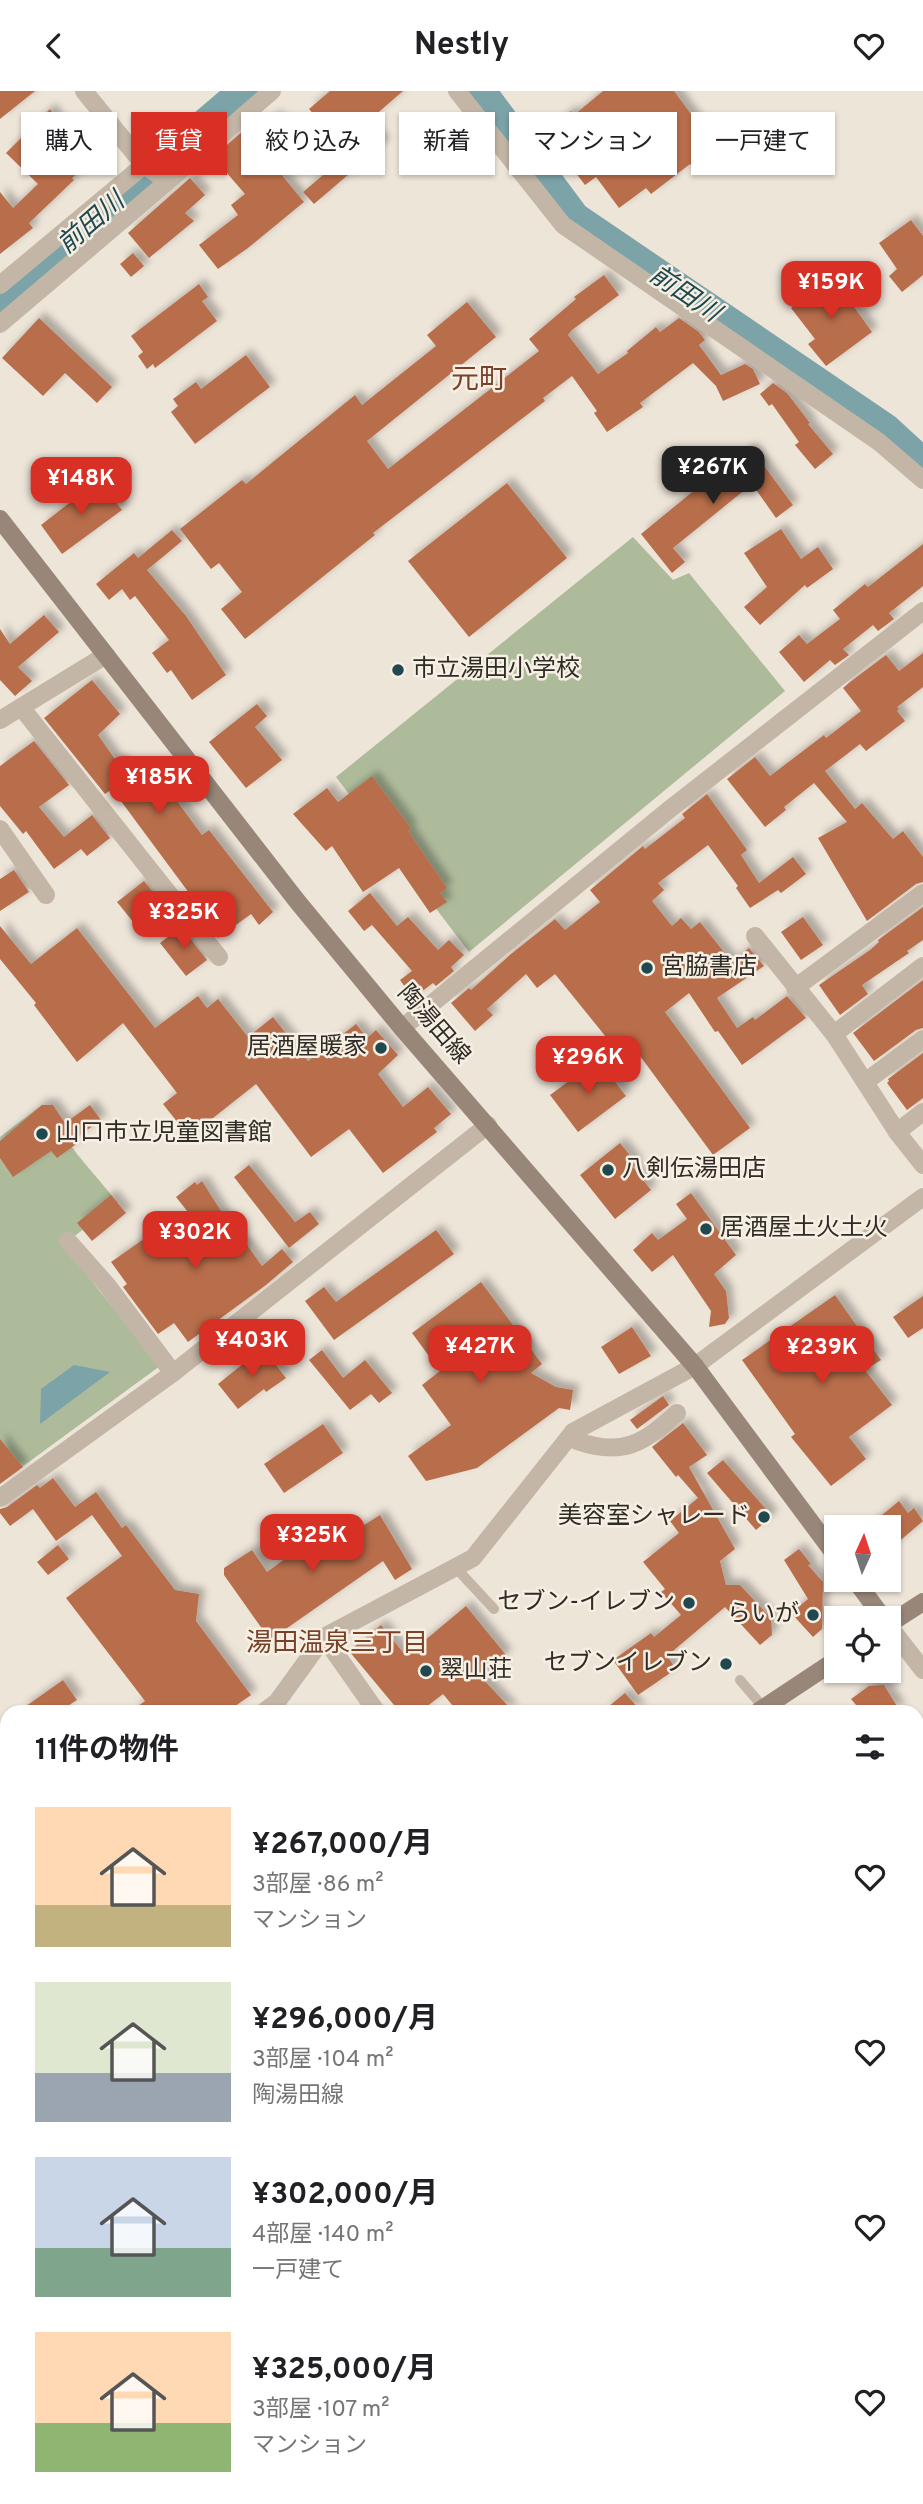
<!DOCTYPE html>
<html lang="ja">
<meta charset="utf-8">
<style>
body{margin:0;font-family:Overpass,"Noto Sans JP",sans-serif;background:#f2f2f2;color:#202124;height:100vh;display:flex;flex-direction:column;font-size:26px;white-space:nowrap}
*{box-sizing:border-box;margin:0}
p{font-size:23px;color:#757577}
.icon{flex:none;width:38px;height:38px;fill:none;stroke:currentColor;stroke-width:2;stroke-linecap:round;stroke-linejoin:round}
.map{position:relative;flex:1;overflow:hidden}
.drawer{position:absolute;left:0px;top:1614px;width:924px;height:800px;display:flex;flex-direction:column;background:#fff;border-radius:21px 21px 0 0;box-shadow:0 2px 5px #0004}
.drawer>*{flex:none}
.banner{position:absolute;left:21px;top:21px;width:882px;height:63px;display:flex;gap:14px}
.needle{width:46px;rotate:3deg}
.tools{position:absolute;left:824px;top:1424px;display:grid;gap:14px}
.tools a{display:grid;place-items:center;width:77px;height:77px;border-radius:0px;background:#fff;box-shadow:0 2px 5px #0004;font-size:35px}
.price{position:absolute;translate:-50% -60px;padding:0 16px;border-radius:14px;background:#d93025;color:#fff;font-size:23px;line-height:46px;filter:drop-shadow(0 2px 4px #0008)}
.price::after{content:'';position:absolute;left:50%;top:42px;width:21px;height:16px;margin-left:-10px;background:inherit;clip-path:polygon(0 0,100% 0,50% 100%)}
.price.on{background:#222;color:#fff}
ul{padding:0;list-style:none}
li{display:flex;align-items:center;gap:21px;height:175px;padding:0 35px}
li span{display:grid;place-items:center;flex:none;width:196px;height:140px;border-radius:0px;color:#555}
li>.icon{margin-inline-start:auto}
span .icon{width:84px;height:84px;fill:#fffc;stroke-width:1}
li b{font-size:30px}
h2{display:flex;justify-content:space-between;align-items:center;height:84px;padding:0 35px;font-size:30px}
.tag{padding:0 24px;border-radius:0px;background:#fff;box-shadow:0 2px 5px #0004;font-size:24px;line-height:63px}
.tag.on{background:#d93025;color:#fff}
header{display:flex;justify-content:space-between;align-items:center;height:91px;padding:0 35px;background:#fff;font-size:32px;font-weight:700}
.map>svg:first-child{display:block}
.green{fill:#aebb9b}
.water{fill:#7ba3a8}
.lines{fill:none;stroke-linecap:round;stroke-linejoin:round}
.river{stroke:#7ba3a8;stroke-width:35}
.building{fill:#b96e4c;filter:url(#shadow)}
.service{stroke:#c4b6a6;stroke-width:10}
.minor{stroke:#c4b6a6;stroke-width:18}
.secondary{stroke:#988678;stroke-width:18}
.poi-dot{fill:#20484e;stroke:#f6efe4;stroke-width:2.5}
.labels{text-anchor:middle;dominant-baseline:central;stroke-width:5;stroke-linejoin:round;paint-order:stroke}
.poi-label{font-size:24px;fill:#312b26;stroke:#f6efe4;text-anchor:start}
.street-label{font-size:24px;fill:#312b26;stroke:#f6efe4}
.water-label{font-size:26px;font-style:italic;fill:#20484e;stroke:#f6efe4}
.neighbourhood-label{font-size:26px;fill:#784128;stroke:#f6efe4}
.quarter-label{font-size:28px;fill:#784128;stroke:#f6efe4}
</style>
<header><svg class="icon" aria-label="back" viewBox="0 0 24 24"><path d="M15 5l-7 7 7 7"/></svg>Nestly<svg class="icon" aria-label="heart" viewBox="0 0 24 24"><path d="M12 20l-8-8c-3-5 5-10 8-4 3-6 11-1 8 4z"/></svg></header>
<div class="map">
<svg width="923" height="2413" viewBox="0 0 923 2413">
<defs>
<filter id="shadow"><feDropShadow dx="6" dy="-6" stdDeviation="3.5" flood-color="#0004"/></filter>
</defs>
<rect width="100%" height="100%" fill="#eee5d9"/>
<g class="green">
<polygon points="633,446 673,489 689,482 785,600 469,861 336,686"/>
<polygon points="42,1014 77,1063 118,1112 68,1150 90,1188 160,1275 0,1392 0,1046"/>
</g>
<polygon class="water" points="74,1274 110,1281 40,1333 41,1298"/>
<g class="lines">
<g class="river">
<polyline points="478,0 573,128 885,340 923,375"/>
<polyline points="0,211 141,93 175,61 247,0"/>
</g>
</g>
<g class="building">
<polygon points="0,0 35,0 0,28"/>
<polygon points="330,0 403,0 366,32 384,53 314,113 303,101 348,63 309,18"/>
<polygon points="603,0 674,0 720,62 695,80 690,73 651,103 646,97 619,117 596,86 585,94 572,77 577,74 547,41 571,20 574,24"/>
<polygon points="50,18 77,56 91,45 104,60 72,87 74,89 29,132 33,137 0,163 0,101 13,117 38,93 6,62"/>
<polygon points="275,25 296,50 271,71 304,111 248,157 218,178 199,154 238,124 231,114 245,103 213,66 243,40 249,48"/>
<polygon points="190,87 205,104 185,122 194,130 149,167 128,142"/>
<polygon points="911,129 923,145 923,184 902,201 889,185 897,178 879,152"/>
<polygon points="133,162 144,175 131,186 120,173"/>
<polygon points="604,184 619,204 572,239 568,244 598,283 628,262 627,260 656,236 660,241 679,227 699,241 705,249 699,254 721,284 745,273 753,278 760,293 723,310 716,295 693,272 640,312 643,316 607,341 594,322 597,320 572,285 543,307 545,310 373,442 375,444 245,548 221,518 242,501 219,472 211,478 180,438 242,389 246,393 355,304 362,314 436,255 427,244 467,211 496,246 367,350 388,378 539,260 529,248 576,208 574,206"/>
<polygon points="832,185 872,241 826,275 808,253 815,248 791,217"/>
<polygon points="199,193 208,206 202,210 217,230 155,277 153,273 147,278 138,265 143,261 131,245"/>
<polygon points="39,227 112,296 97,312 65,282 43,305 2,267"/>
<polygon points="246,264 270,296 195,353 171,321 178,315 173,308 196,291 201,298"/>
<polygon points="773,292 787,302 810,332 808,333 833,363 815,378 795,354 799,351 772,313 769,315 760,303"/>
<polygon points="751,357 793,414 776,427 752,393 673,457 685,471 672,482 641,443 702,393 704,396"/>
<polygon points="99,389 122,419 62,463 41,434"/>
<polygon points="507,392 567,467 469,546 408,470"/>
<polygon points="781,438 801,468 818,456 833,478 807,497 805,494 760,534 744,516 767,496 744,462"/>
<polygon points="172,439 182,450 147,479 186,525 226,584 192,609 171,579 167,582 152,562 169,549 135,505 130,509 122,498 109,509 96,493 134,462 138,467"/>
<polygon points="923,453 923,495 889,522 894,528 878,540 873,534 843,558 849,564 835,574 830,569 804,591 779,561 799,544 807,553 840,528 833,519 865,493 868,496"/>
<polygon points="44,524 59,541 18,576 32,590 15,605 0,589 0,538 10,553"/>
<polygon points="923,562 923,596 897,616 899,618 897,620 905,630 866,660 860,653 825,680 855,718 862,712 893,748 903,740 923,766 923,791 916,793 867,830 818,747 847,731 814,692 784,716 786,719 765,736 727,688 755,666 770,685 824,644 826,647 861,620 843,597 850,591 886,564 899,580"/>
<polygon points="92,589 120,623 98,644 117,671 120,669 132,685 151,675 202,744 209,739 273,821 259,834 251,823 218,847 199,822 201,820 195,810 112,698 105,703 44,627"/>
<polygon points="257,613 267,625 255,636 282,669 246,697 209,651"/>
<polygon points="34,650 69,694 39,716 64,746 92,724 110,747 87,765 81,758 54,778 26,740 23,743 0,715 0,675"/>
<polygon points="372,685 411,737 408,740 447,797 440,802 447,811 430,822 399,777 363,801 332,755 326,760 293,723 327,697 338,711"/>
<polygon points="707,703 747,759 741,764 759,792 793,766 806,783 781,802 778,799 750,817 736,797 738,795 708,754 658,792 664,799 652,810 672,835 681,827 691,838 700,831 732,871 749,857 764,875 717,907 737,937 753,926 755,929 787,905 806,927 742,974 718,940 715,941 689,902 665,921 750,1037 713,1064 629,950 609,965 601,955 606,946 555,883 537,897 526,883 487,918 493,924 475,940 451,912 469,897 471,899 511,863 555,828 565,839 600,811 590,799 643,755 645,758 685,727 682,723"/>
<polygon points="14,779 29,801 0,820 0,788"/>
<polygon points="144,790 161,811 134,832 117,811"/>
<polygon points="370,802 397,835 408,826 438,859 449,849 464,864 451,876 454,880 436,895 433,892 413,907 400,889 412,880 372,834 364,840 348,820"/>
<polygon points="923,816 923,849 907,860 909,862 862,894 868,903 840,924 819,894 870,859 879,851 878,849"/>
<polygon points="803,826 823,854 801,869 781,841"/>
<polygon points="0,835 31,873 77,837 155,937 198,905 207,917 218,908 248,946 273,926 308,970 356,933 367,947 376,939 398,964 378,983 403,1016 428,996 451,1023 434,1037 437,1041 383,1082 349,1038 311,1066 256,993 189,1046 163,1013 177,1002 123,932 77,971 34,914 36,912 0,868"/>
<polygon points="181,836 207,869 186,885 160,852"/>
<polygon points="923,889 923,937 916,939 874,970 853,942"/>
<polygon points="923,962 923,1007 907,1019 887,992 889,990 888,988"/>
<polygon points="598,969 626,1005 578,1041 550,1004"/>
<polygon points="42,1014 53,1014 65,1032 90,1014 101,1029 76,1047 79,1051 57,1067 51,1060 13,1086 0,1067 0,1050"/>
<polygon points="620,1052 637,1073 633,1076 651,1099 615,1128 580,1084"/>
<polygon points="249,1074 295,1131 310,1121 319,1133 289,1157 234,1086"/>
<polygon points="202,1090 242,1153 245,1151 262,1175 282,1158 293,1171 266,1194 188,1251 174,1232 158,1243 123,1196 127,1193 111,1171 158,1138 172,1158 203,1140 176,1106 195,1091 197,1094"/>
<polygon points="691,1102 736,1164 714,1183 726,1200 729,1227 725,1233 709,1236 711,1220 673,1164 652,1181 633,1159 652,1142 658,1149 687,1128 676,1113"/>
<polygon points="111,1104 126,1122 92,1150 77,1132"/>
<polygon points="436,1139 454,1163 334,1249 305,1210 324,1196 336,1211"/>
<polygon points="481,1191 542,1273 531,1282 556,1296 573,1299 570,1319 559,1317 477,1377 426,1390 408,1365 451,1334 422,1294 440,1280 412,1242"/>
<polygon points="835,1204 881,1269 865,1279 892,1314 849,1346 866,1368 831,1395 791,1346 795,1343 742,1269"/>
<polygon points="923,1205 923,1237 908,1247 893,1226"/>
<polygon points="632,1236 651,1265 619,1283 601,1256"/>
<polygon points="263,1257 286,1287 266,1301 264,1298 238,1318 218,1293"/>
<polygon points="322,1259 343,1287 365,1269 392,1302 379,1312 371,1303 350,1319 309,1269"/>
<polygon points="663,1305 669,1314 637,1338 630,1329"/>
<polygon points="683,1332 707,1364 689,1376 735,1458 720,1470 726,1494 740,1494 771,1527 772,1544 760,1554 725,1516 667,1565 676,1578 638,1604 613,1569 651,1542 654,1546 681,1524 661,1501 665,1498 643,1471 679,1442 670,1430 698,1407 678,1384 676,1386 652,1356"/>
<polygon points="323,1333 343,1362 284,1402 264,1373"/>
<polygon points="0,1348 23,1376 0,1393"/>
<polygon points="723,1369 772,1425 756,1439 707,1382"/>
<polygon points="53,1387 75,1416 96,1401 122,1437 126,1434 175,1499 199,1503 196,1530 251,1604 228,1620 131,1620 145,1610 66,1507 122,1465 92,1424 56,1450 33,1418 10,1435 0,1422 0,1418 7,1416 37,1394 40,1397"/>
<polygon points="899,1410 908,1422 914,1417 923,1430 889,1459 889,1437 866,1437"/>
<polygon points="380,1424 412,1478 395,1489 383,1470 270,1549 224,1484 224,1477 252,1459 267,1481 330,1435 340,1449"/>
<polygon points="58,1454 69,1468 48,1484 37,1471"/>
<polygon points="799,1458 811,1473 808,1474 823,1491 822,1538 813,1546 791,1522 808,1508 784,1469"/>
<polygon points="466,1515 506,1564 480,1585 513,1620 457,1620 443,1603 421,1620 399,1620 349,1560 381,1534 406,1565"/>
<polygon points="63,1589 77,1609 60,1620 19,1620"/>
<polygon points="884,1594 900,1620 861,1620 851,1608 869,1595"/>
<polygon points="625,1602 641,1620 603,1620"/>
</g>
<g class="lines">
<g class="service">
<polyline points="456,1477 494,1518"/>
<polyline points="740,1589 764,1617"/>
<polyline points="917,1929 923,1924"/>
</g>
<g class="minor">
<polyline points="84,0 144,74 157,83 173,86 272,0"/>
<polyline points="457,0 563,134 879,351 923,389"/>
<polyline points="0,194 144,74"/>
<polyline points="0,233 173,86"/>
<polyline points="21,616 219,866"/>
<polyline points="0,629 106,564"/>
<polyline points="0,738 46,804"/>
<polyline points="755,845 834,943 897,1041 923,1074"/>
<polyline points="795,897 923,802"/>
<polyline points="402,937 670,718 923,520"/>
<polyline points="834,943 923,875"/>
<polyline points="865,991 923,948"/>
<polyline points="897,1041 923,1021"/>
<polyline points="68,1150 107,1194 173,1282"/>
<path d="M573,1341L577,1350C623,1366 644,1352 677,1322"/>
<polyline points="0,1407 173,1282 488,1034"/>
<polyline points="889,1535 923,1579"/>
<polyline points="324,1546 376,1620"/>
<polyline points="265,1620 277,1611 324,1546 473,1467 573,1341 695,1275 923,1106"/>
<polyline points="0,1819 7,1814"/>
<polyline points="0,1996 7,2006"/>
<polyline points="917,2064 923,2059"/>
<polyline points="0,2313 7,2307"/>
<polyline points="917,2347 923,2346"/>
<polyline points="333,2406 339,2413"/>
<polyline points="172,2413 179,2406"/>
<polyline points="597,2413 631,2406"/>
</g>
<g class="secondary">
<polyline points="0,428 297,810 402,937 695,1275 836,1465"/>
<polyline points="855,1489 884,1528"/>
<polyline points="889,1533 923,1511"/>
<polyline points="759,1620 836,1569"/>
<polyline points="0,2121 7,2117"/>
</g>
</g>
<g class="poi-dot">
<circle cx="398" cy="579" r="7"/>
<circle cx="647" cy="877" r="7"/>
<circle cx="381" cy="957" r="7"/>
<circle cx="42" cy="1043" r="7"/>
<circle cx="608" cy="1079" r="7"/>
<circle cx="706" cy="1138" r="7"/>
<circle cx="764" cy="1426" r="7"/>
<circle cx="689" cy="1512" r="7"/>
<circle cx="813" cy="1524" r="7"/>
<circle cx="726" cy="1573" r="7"/>
<circle cx="426" cy="1580" r="7"/>
</g>
<g class="labels">
<g class="poi-label">
<text x="412" y="579">市立湯田小学校</text>
<text x="661" y="877">宮脇書店</text>
<text x="367" y="957" text-anchor="end">居酒屋暖家</text>
<text x="56" y="1043">山口市立児童図書館</text>
<text x="622" y="1079">八剣伝湯田店</text>
<text x="720" y="1138">居酒屋土火土火</text>
<text x="750" y="1426" text-anchor="end">美容室シャレード</text>
<text x="675" y="1512" text-anchor="end">セブン-イレブン</text>
<text x="799" y="1524" text-anchor="end">らいが</text>
<text x="712" y="1573" text-anchor="end">セブンイレブン</text>
<text x="440" y="1580">翠山荘</text>
</g>
<g class="street-label">
<text transform="translate(433 934) rotate(49)">陶湯田線</text>
</g>
<g class="water-label">
<text transform="translate(92 133) rotate(-41)">前田川</text>
<text transform="translate(684 204) rotate(34)">前田川</text>
</g>
<g class="neighbourhood-label">
<text x="337" y="1553">湯田温泉三丁目</text>
</g>
<g class="quarter-label">
<text x="479" y="290">元町</text>
</g>
</g>
</svg>
<div class="tools">
<a><svg class="needle" viewBox="-14 -14 28 28"><path d="M0-13l5 13h-10z" fill="#e53935"/><path d="M0 13l5-13h-10z" fill="#757577"/></svg></a>
<a><svg class="icon" aria-label="locate" viewBox="0 0 24 24"><circle cx="12" cy="12" r="6"/><path d="M12 2v4M12 18v4M2 12h4M18 12h4"/></svg></a>
</div>
<b class="price" style="left:831px;top:230px">¥159K</b>
<b class="price on" style="left:713px;top:415px">¥267K</b>
<b class="price" style="left:81px;top:426px">¥148K</b>
<b class="price" style="left:159px;top:725px">¥185K</b>
<b class="price" style="left:184px;top:860px">¥325K</b>
<b class="price" style="left:588px;top:1005px">¥296K</b>
<b class="price" style="left:195px;top:1180px">¥302K</b>
<b class="price" style="left:252px;top:1288px">¥403K</b>
<b class="price" style="left:480px;top:1294px">¥427K</b>
<b class="price" style="left:822px;top:1295px">¥239K</b>
<b class="price" style="left:312px;top:1483px">¥325K</b>
<div class="banner">
<a class="tag">購入</a>
<a class="tag on">賃貸</a>
<a class="tag">絞り込み</a>
<a class="tag">新着</a>
<a class="tag">マンション</a>
<a class="tag">一戸建て</a>
</div>
<section class="drawer">
<h2>11件の物件<svg class="icon" aria-label="filters" viewBox="0 0 24 24"><path d="M4 7h16M4 17h16"/><circle cx="9" cy="7" r="2"/><circle cx="15" cy="17" r="2"/></svg></h2>
<ul>
<li><span style="background:linear-gradient(#ffd9b3 70%,#c2b280 0)"><svg class="icon" aria-label="home" viewBox="0 0 24 24"><path d="M3 11l9-7 9 7M6 9v11h12V9"/></svg></span><div><b>¥267,000/月</b><p>3部屋 · 86 m²</p><p>マンション</p></div><svg class="icon" aria-label="heart" viewBox="0 0 24 24"><path d="M12 20l-8-8c-3-5 5-10 8-4 3-6 11-1 8 4z"/></svg></li>
<li><span style="background:linear-gradient(#dfe7d0 65%,#9aa5b1 0)"><svg class="icon" aria-label="home" viewBox="0 0 24 24"><path d="M3 11l9-7 9 7M6 9v11h12V9"/></svg></span><div><b>¥296,000/月</b><p>3部屋 · 104 m²</p><p>陶湯田線</p></div><svg class="icon" aria-label="heart" viewBox="0 0 24 24"><path d="M12 20l-8-8c-3-5 5-10 8-4 3-6 11-1 8 4z"/></svg></li>
<li><span style="background:linear-gradient(#c9d6e8 65%,#7fa58c 0)"><svg class="icon" aria-label="home" viewBox="0 0 24 24"><path d="M3 11l9-7 9 7M6 9v11h12V9"/></svg></span><div><b>¥302,000/月</b><p>4部屋 · 140 m²</p><p>一戸建て</p></div><svg class="icon" aria-label="heart" viewBox="0 0 24 24"><path d="M12 20l-8-8c-3-5 5-10 8-4 3-6 11-1 8 4z"/></svg></li>
<li><span style="background:linear-gradient(#ffd9b3 65%,#8fb573 0)"><svg class="icon" aria-label="home" viewBox="0 0 24 24"><path d="M3 11l9-7 9 7M6 9v11h12V9"/></svg></span><div><b>¥325,000/月</b><p>3部屋 · 107 m²</p><p>マンション</p></div><svg class="icon" aria-label="heart" viewBox="0 0 24 24"><path d="M12 20l-8-8c-3-5 5-10 8-4 3-6 11-1 8 4z"/></svg></li>
</ul>
</section>
</div>
